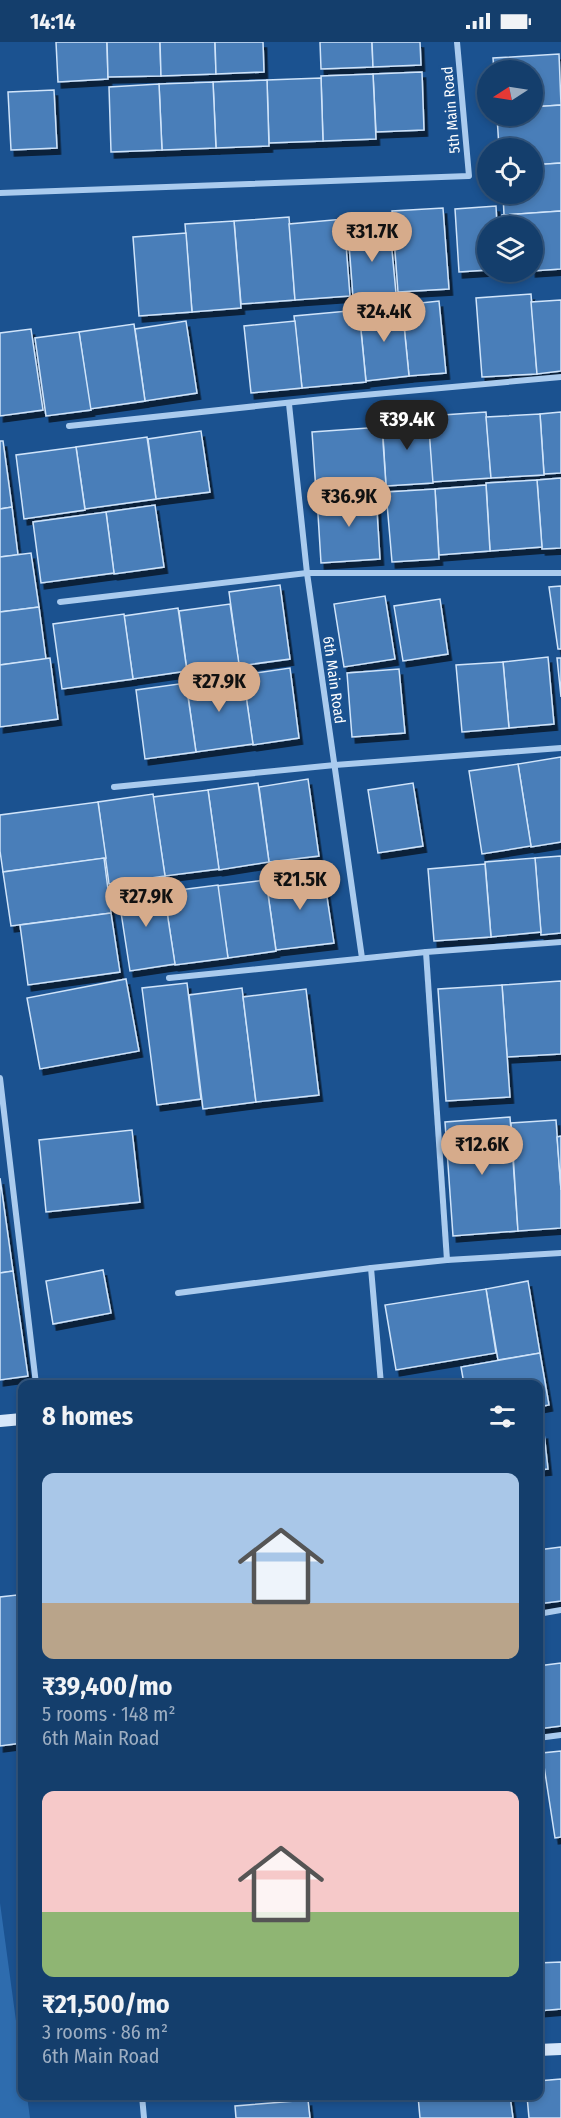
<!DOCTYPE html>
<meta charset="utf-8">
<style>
body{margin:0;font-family:"Fira Sans Condensed",sans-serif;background:#214974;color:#f1f3f6;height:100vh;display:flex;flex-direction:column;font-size:22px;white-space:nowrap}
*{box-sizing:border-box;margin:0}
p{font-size:20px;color:#9daec2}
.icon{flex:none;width:33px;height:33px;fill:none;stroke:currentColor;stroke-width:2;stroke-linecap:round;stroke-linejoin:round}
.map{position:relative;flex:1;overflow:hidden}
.sheet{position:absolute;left:18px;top:1338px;width:525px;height:720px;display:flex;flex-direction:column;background:#143e6c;border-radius:12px;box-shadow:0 3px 9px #0003,0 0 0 2px #33577f}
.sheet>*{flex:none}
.needle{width:39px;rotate:258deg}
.buttons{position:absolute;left:477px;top:18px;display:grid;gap:12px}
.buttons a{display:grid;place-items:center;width:66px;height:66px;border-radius:50%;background:#143e6c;box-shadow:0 3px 9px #0003,0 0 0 2px #33577f;font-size:30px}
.price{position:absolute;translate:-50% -51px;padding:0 14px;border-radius:21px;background:#d6ab8b;color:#111;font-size:20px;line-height:39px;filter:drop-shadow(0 2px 3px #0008)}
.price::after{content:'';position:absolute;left:50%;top:36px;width:18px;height:14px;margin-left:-9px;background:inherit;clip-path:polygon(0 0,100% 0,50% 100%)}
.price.active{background:#222;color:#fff}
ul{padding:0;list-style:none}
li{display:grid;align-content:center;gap:12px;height:318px;padding:0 24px}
li span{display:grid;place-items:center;height:186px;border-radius:12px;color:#555}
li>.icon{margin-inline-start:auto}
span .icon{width:108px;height:108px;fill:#fffc;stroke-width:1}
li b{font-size:26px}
h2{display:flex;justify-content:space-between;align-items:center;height:72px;padding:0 24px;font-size:26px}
.status{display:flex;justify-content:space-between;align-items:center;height:42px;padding:0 30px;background:#143e6c;direction:ltr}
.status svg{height:16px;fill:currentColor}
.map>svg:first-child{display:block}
.green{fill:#2e6cae}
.building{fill:#487eb9;stroke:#d0e4fa;stroke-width:1.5;filter:url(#shadow)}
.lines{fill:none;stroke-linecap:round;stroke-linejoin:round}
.lane{stroke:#aacbee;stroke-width:4.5}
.street{stroke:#aacbee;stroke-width:6}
.secondary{stroke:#d7e7fa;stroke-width:12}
.labels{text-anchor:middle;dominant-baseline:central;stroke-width:6;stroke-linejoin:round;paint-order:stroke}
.street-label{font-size:15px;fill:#fff;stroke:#1b5290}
</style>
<div class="status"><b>14:14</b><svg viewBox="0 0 49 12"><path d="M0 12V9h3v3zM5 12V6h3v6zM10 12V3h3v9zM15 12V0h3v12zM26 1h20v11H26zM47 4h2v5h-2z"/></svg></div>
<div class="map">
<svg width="561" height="2076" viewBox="0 0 561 2076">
<defs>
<filter id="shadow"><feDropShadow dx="3.5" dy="6" stdDeviation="0" flood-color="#0009"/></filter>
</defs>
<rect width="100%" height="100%" fill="#1b5290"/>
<polygon class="green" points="0,1861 22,2023 22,2054 27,2054 30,2076 0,2076"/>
<g class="building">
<polygon points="56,0 107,0 108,37 58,40"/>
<polygon points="107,0 160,0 161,34 108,35"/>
<polygon points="160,0 215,0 216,32 161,34"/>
<polygon points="215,0 263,0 264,30 216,32"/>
<polygon points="320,0 372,0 373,25 321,27"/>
<polygon points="372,0 420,0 421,23 373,25"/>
<polygon points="559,12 561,63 532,65 532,28 494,28 493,16"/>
<polygon points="422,30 424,88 376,90 373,32"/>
<polygon points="373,32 376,97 323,99 321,34"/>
<polygon points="321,36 323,99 269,101 267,38"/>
<polygon points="267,38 269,104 216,106 213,40"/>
<polygon points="213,40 216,106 162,108 159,42"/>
<polygon points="159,42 162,108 111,110 109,45"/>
<polygon points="54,48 57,106 11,108 8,50"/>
<polygon points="561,63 561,121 532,123 532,106 499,106 497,74 532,74 532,65"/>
<polygon points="561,121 561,169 504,173 503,152 532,152 532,123"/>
<polygon points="496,164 497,184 488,184 488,228 459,230 455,167"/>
<polygon points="443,166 449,247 398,250 392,169"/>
<polygon points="561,169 561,227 532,229 532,184 503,184 502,173"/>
<polygon points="289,175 295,258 241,262 234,179"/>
<polygon points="344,177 350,254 295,258 289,182"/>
<polygon points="234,179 241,266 192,270 185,182"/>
<polygon points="390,187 396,251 353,255 348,189"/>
<polygon points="186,191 192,270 139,274 133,195"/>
<polygon points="531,252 537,332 482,335 476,256"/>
<polygon points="561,258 561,329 537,332 531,260"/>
<polygon points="439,259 446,331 409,334 402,263"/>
<polygon points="402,263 409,334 366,339 359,268"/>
<polygon points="359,268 366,340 302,346 294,274"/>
<polygon points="186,279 197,351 145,359 135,287"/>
<polygon points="295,279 302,346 251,351 244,284"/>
<polygon points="134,282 145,359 90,367 79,290"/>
<polygon points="31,287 43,368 0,374 0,291"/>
<polygon points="79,290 91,368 46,374 35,296"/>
<polygon points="486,370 491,436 432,440 428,374"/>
<polygon points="561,370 561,431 544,432 540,372"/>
<polygon points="540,372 544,433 491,436 486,375"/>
<polygon points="428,374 433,441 386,444 382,377"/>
<polygon points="382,385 386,444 316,449 312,390"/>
<polygon points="201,389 210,450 156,457 148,397"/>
<polygon points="147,395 156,457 85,467 76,405"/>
<polygon points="0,399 3,399 12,465 0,467"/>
<polygon points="76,405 85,468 24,477 16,413"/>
<polygon points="561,436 561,506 542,507 537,438"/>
<polygon points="537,438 542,505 490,509 486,441"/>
<polygon points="486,443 490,509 439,513 435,447"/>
<polygon points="435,447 439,517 392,520 386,450"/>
<polygon points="376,452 380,517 321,521 317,456"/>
<polygon points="155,463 164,525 114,532 106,470"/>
<polygon points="12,465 18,513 0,515 0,467"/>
<polygon points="106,470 114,531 41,541 33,480"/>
<polygon points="31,511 39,565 0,570 0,515"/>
<polygon points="280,543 290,617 239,624 229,550"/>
<polygon points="561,544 561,607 558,607 549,545"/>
<polygon points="385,554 395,617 344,625 334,562"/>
<polygon points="440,557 448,612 403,619 394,564"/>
<polygon points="230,562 239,622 187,629 179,569"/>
<polygon points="39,565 46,617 0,623 0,570"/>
<polygon points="178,566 187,629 133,637 124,574"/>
<polygon points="124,572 133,637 62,647 53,582"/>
<polygon points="548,615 554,682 509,686 503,620"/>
<polygon points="50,616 58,677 0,685 0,623"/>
<polygon points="557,616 561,616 561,655"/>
<polygon points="503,620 509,686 462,690 456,623"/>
<polygon points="290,626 299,696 253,703 243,633"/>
<polygon points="399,627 405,691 352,695 347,631"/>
<polygon points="243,633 253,702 196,710 186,640"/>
<polygon points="186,641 196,710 145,717 136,648"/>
<polygon points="561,715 561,800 531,805 518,722"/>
<polygon points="518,722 531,804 482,812 469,729"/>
<polygon points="308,737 319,814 269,820 259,745"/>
<polygon points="258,741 269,820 219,828 208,748"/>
<polygon points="413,741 423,804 378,811 368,748"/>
<polygon points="208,748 219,827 165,834 153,755"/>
<polygon points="153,752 165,834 109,842 98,760"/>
<polygon points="98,760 106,816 3,830 0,809 0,773"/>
<polygon points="561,814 561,891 541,893 535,816"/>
<polygon points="104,816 111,871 11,884 3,830"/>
<polygon points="535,816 541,890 491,895 485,820"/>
<polygon points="485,822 491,895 434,899 428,827"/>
<polygon points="323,829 334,901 276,908 266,838"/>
<polygon points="266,838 276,909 228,916 217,844"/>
<polygon points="218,843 228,916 175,923 164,850"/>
<polygon points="163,844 175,922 130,929 118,851"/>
<polygon points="111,871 120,930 28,943 20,883"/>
<polygon points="126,937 139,1009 40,1027 27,956"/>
<polygon points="561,939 561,1012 507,1015 502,943"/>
<polygon points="187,941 201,1057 157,1063 142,946"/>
<polygon points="502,943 510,1055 446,1059 438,947"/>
<polygon points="242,946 256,1060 203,1067 189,953"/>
<polygon points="306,947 319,1053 256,1060 243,955"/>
<polygon points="510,1075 518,1189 453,1194 445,1080"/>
<polygon points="556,1078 561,1148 561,1186 518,1189 511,1081"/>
<polygon points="132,1088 140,1160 46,1170 39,1098"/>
<polygon points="561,1094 561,1148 557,1095"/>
<polygon points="0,1136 13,1229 0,1231"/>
<polygon points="103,1228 111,1271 53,1282 46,1239"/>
<polygon points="13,1229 28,1334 0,1338 0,1231"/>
<polygon points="528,1239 540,1311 498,1318 486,1247"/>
<polygon points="486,1247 496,1311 396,1328 385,1263"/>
<polygon points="540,1311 549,1363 538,1365 538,1342 464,1342 461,1325"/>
<polygon points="544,1391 548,1427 538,1428 538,1392"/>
<polygon points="561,1505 561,1559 538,1562 538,1508"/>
<polygon points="17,1553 22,1596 22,1701 0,1704 0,1555"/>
<polygon points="561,1621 561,1684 538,1687 538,1624"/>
<polygon points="561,1709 561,1795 555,1796 542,1711"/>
<polygon points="561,1920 561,1967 538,1969 538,1921"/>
<polygon points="561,2037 561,2076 529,2076 527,2054 538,2054 538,2039"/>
<polygon points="418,2054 510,2054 513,2076 420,2076"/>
<polygon points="308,2058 310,2076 236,2076 235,2064"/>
</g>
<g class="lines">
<polyline class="lane" points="105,2057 106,2054"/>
<g class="street">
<polyline points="0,151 469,134 457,0"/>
<polyline points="289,362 307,531 362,916"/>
<polyline points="69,384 342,355 561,335"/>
<polyline points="60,560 307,531 561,531"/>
<polyline points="114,745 335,723 561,706"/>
<polyline points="426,910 447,1218"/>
<polyline points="169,936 426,910 561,900"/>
<polyline points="0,1036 36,1342"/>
<polyline points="371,1226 381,1342"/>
<polyline points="178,1251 371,1226 447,1218 561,1211"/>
<polyline points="538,1572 561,1568"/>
<polyline points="538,1696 561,1693"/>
<polyline points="142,2054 144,2076"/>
</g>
<g class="secondary">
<polyline points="0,1379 22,1377"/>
<polyline points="538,2008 561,2007"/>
</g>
</g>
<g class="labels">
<g class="street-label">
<text transform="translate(451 68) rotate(-95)">5th Main Road</text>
<text transform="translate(334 638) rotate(82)">6th Main Road</text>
</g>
</g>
</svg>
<div class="buttons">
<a><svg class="needle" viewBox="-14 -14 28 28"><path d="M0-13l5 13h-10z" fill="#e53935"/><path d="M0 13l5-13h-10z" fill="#9daec2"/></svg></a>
<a><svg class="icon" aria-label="locate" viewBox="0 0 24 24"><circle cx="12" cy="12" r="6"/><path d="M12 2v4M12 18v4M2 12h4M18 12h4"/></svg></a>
<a><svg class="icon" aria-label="layers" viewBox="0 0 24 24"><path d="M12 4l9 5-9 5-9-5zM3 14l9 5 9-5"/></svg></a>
</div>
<b class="price" style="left:372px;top:221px">₹31.7K</b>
<b class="price" style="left:384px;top:301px">₹24.4K</b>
<b class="price active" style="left:407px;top:409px">₹39.4K</b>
<b class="price" style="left:349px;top:486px">₹36.9K</b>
<b class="price" style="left:219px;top:671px">₹27.9K</b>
<b class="price" style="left:300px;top:869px">₹21.5K</b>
<b class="price" style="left:146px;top:886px">₹27.9K</b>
<b class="price" style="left:482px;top:1134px">₹12.6K</b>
<section class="sheet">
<h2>8 homes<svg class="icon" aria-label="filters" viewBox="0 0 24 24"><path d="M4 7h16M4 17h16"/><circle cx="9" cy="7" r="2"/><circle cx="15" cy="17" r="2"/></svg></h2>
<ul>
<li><span style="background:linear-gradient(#a9c7e8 70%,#b9a48a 0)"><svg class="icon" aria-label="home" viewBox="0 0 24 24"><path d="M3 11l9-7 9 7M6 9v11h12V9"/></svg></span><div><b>₹39,400/mo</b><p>5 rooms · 148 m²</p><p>6th Main Road</p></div></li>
<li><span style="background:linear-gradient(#f6c9c9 65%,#8fb573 0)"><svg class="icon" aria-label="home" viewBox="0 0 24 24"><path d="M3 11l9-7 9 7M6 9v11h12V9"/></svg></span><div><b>₹21,500/mo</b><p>3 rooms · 86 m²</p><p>6th Main Road</p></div></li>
</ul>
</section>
</div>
